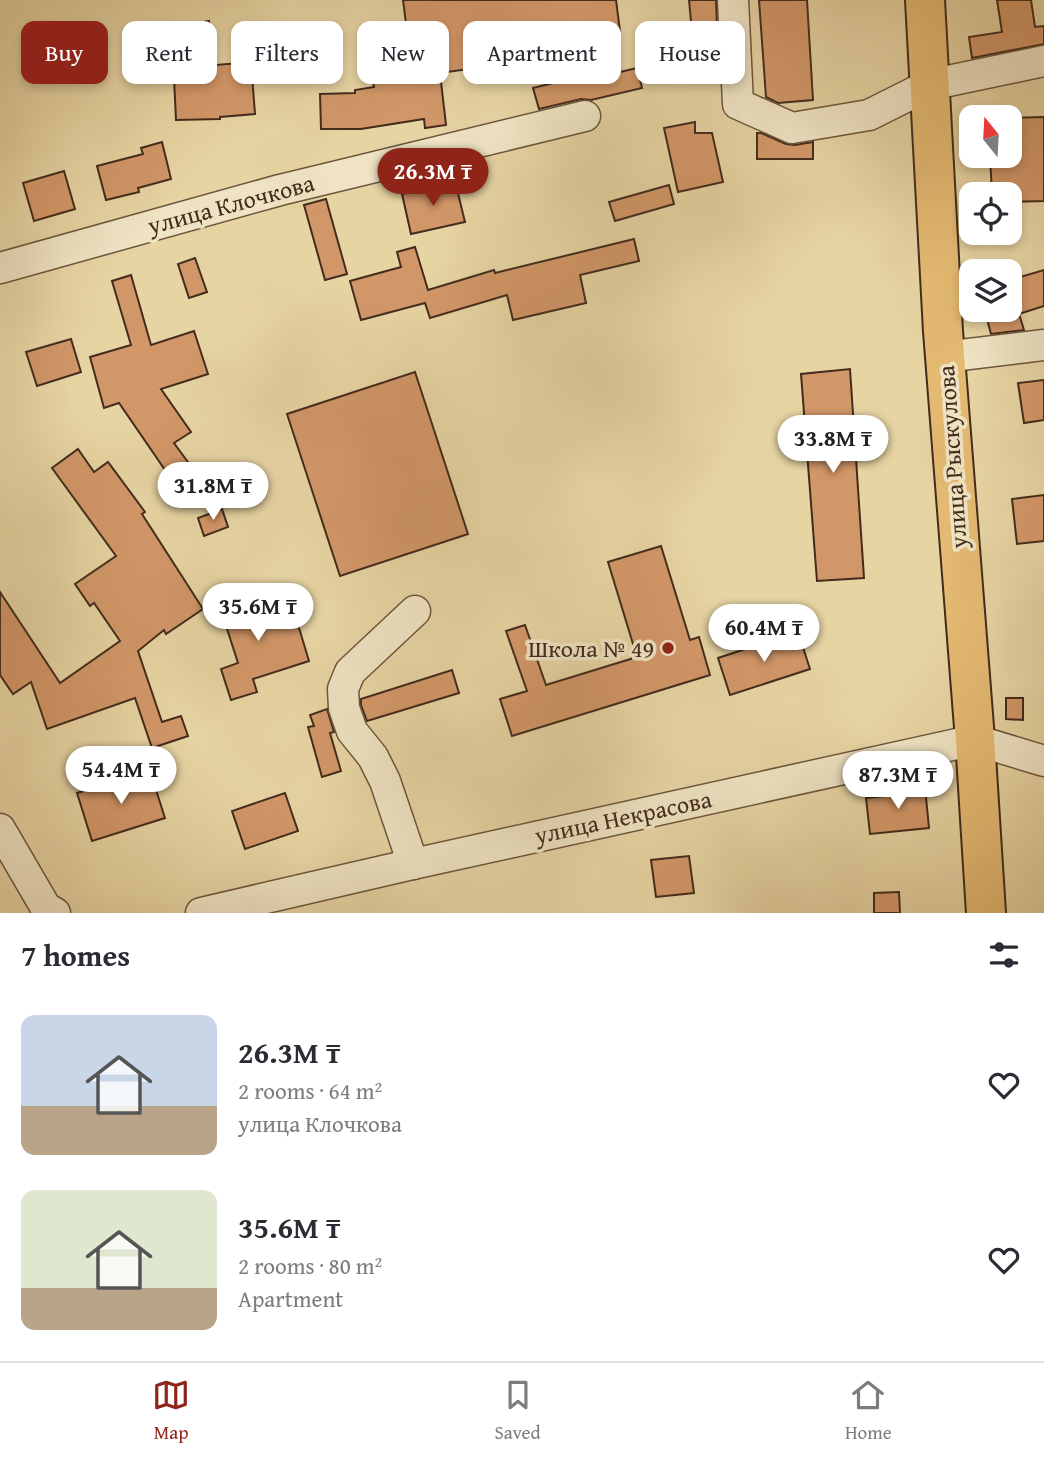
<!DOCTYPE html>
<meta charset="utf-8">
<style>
body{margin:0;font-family:"Gentium Book Plus",serif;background:#f2f2f3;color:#2b2b33;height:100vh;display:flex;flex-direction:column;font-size:26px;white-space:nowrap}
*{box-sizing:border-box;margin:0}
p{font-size:23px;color:#7c7c81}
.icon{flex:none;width:38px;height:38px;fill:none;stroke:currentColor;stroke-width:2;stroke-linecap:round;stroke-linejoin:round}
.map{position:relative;height:913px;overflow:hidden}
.drawer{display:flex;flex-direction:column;background:#fff;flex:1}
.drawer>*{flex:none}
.top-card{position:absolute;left:21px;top:21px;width:1003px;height:63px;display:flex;gap:14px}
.needle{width:46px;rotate:342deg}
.buttons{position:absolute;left:959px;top:105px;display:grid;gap:14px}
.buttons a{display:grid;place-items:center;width:63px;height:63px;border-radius:14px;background:#fff;box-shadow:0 4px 10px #0003;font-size:35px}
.price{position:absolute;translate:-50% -60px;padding:0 16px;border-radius:24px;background:#fff;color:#222;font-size:23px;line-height:46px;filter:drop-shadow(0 2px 4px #0008)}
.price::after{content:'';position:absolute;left:50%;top:42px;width:21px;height:16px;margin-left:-10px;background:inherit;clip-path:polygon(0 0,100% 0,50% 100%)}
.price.active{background:#8f2418;color:#fff}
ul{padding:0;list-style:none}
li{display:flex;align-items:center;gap:21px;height:175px;padding:0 21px}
li span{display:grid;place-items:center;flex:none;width:196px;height:140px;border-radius:14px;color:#555}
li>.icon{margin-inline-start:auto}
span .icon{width:84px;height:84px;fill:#fffc;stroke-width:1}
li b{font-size:30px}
h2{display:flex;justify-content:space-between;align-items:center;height:84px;padding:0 21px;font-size:30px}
.pill{padding:0 24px;border-radius:14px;background:#fff;box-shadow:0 4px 10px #0003;font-size:24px;line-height:63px}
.pill.active{background:#8f2418;color:#fff}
.dock{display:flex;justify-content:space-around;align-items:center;height:98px;border-top:2px solid #e1e1e2;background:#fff;font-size:19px;color:#7c7c81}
.dock a{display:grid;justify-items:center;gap:4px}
.dock .active{color:#8f2418}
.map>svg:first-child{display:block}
.building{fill:#d29768;stroke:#432c1d;stroke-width:2}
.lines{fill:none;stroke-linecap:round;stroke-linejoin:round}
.minor-casing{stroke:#6c563e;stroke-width:33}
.major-casing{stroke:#432c1d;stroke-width:42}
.minor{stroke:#efe3c3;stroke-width:30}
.major{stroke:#e4ba72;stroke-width:38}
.poi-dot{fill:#8f2418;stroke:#efe3c3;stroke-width:2.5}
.labels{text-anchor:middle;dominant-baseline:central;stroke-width:7;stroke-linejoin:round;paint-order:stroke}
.street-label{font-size:24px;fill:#432c1d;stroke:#efe3c3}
.poi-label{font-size:24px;fill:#432c1d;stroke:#efe3c3;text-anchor:end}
</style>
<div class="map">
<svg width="1044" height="913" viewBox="0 0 1044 913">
<rect width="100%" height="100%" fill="#e7d4a3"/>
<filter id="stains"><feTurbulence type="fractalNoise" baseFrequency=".00286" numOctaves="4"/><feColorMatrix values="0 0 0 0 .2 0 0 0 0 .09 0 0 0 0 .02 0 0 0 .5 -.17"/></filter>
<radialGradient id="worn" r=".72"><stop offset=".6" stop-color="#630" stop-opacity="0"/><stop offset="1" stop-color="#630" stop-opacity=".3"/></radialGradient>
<g class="building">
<polygon points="403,0 616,0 620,31 597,34 598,44 565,49 574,83 637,68 642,88 591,100 581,99 539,109 533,88 553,83 543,41 487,50 490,66 440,73 446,125 425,128 424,119 361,129 321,129 320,94 355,93 355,90 374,87 367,58 409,47"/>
<polygon points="689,0 716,0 718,55 706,56 701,31 692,32"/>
<polygon points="759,0 807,0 813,100 778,103 766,97"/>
<polygon points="997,0 1031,0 1035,27 1044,26 1044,44 972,58 969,37 1002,32"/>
<polygon points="209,21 216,65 251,62 255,114 220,117 220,119 176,120 174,78 188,77 180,26"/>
<polygon points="1044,117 1044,201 1010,202 1010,194 992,194 990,156 1010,156 1010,118"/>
<polygon points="695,122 695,133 712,133 723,182 678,192 664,128"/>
<polygon points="757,133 761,133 786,144 795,145 813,142 813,159 757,159"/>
<polygon points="162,142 171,179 138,188 139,192 106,200 97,166 143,154 141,148"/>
<polygon points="64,171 75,209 34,221 23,183"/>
<polygon points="455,181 465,222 411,234 402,194"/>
<polygon points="669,185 674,204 615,221 609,202"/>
<polygon points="326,199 347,274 325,280 304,205"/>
<polygon points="634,239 639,261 580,275 586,303 513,320 507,295 430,318 425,303 361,320 350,281 401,267 397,252 415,247 428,290 494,270 495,273"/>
<polygon points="195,258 207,292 189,298 178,264"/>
<polygon points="1044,270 1044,306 1019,314 1024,330 991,334 987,319 998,316 996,310 1010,310 1010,280"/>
<polygon points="131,275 151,345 194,331 208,374 161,389 191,432 174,443 193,469 174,483 119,403 104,408 90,357 131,345 112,281"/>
<polygon points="71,339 81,372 37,386 26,352"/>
<polygon points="850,369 864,578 817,581 801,374"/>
<polygon points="415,372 468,534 340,576 287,414"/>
<polygon points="1044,380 1044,420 1024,423 1018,383"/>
<polygon points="78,449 94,472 108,462 145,512 142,514 203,609 166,634 164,630 138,651 162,722 181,716 188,736 152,748 135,698 47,729 31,682 13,694 0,675 0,592 60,683 120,641 94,603 90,606 75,584 116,556 52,468"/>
<polygon points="1044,495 1044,541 1017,544 1012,499"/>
<polygon points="222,509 228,527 204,536 198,518"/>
<polygon points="661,546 690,640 699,637 710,675 512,736 500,699 527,691 506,631 525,625 546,685 637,657 608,562"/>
<polygon points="248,588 258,618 293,608 309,661 253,679 257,692 231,700 221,669 238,663 217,598"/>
<polygon points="798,632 810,669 730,695 718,658"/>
<polygon points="452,670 459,693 367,721 361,705 361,699"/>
<polygon points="1006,698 1023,698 1023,720 1006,719"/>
<polygon points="327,709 334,732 330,733 341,771 322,777 308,727 314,726 310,715"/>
<polygon points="150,771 165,818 92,841 77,793"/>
<polygon points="925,787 929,828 870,834 866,798 893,795 893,790"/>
<polygon points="285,793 298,831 245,849 232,811"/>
<polygon points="689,856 694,893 656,897 651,860"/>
<polygon points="899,892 900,913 874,913 874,893"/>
</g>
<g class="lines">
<defs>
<g id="minor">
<polyline points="733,0 738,104 792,128 869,115 929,85 1044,61"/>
<polyline points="0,268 280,190 585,116"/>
<polyline points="944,357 1044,345"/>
<polyline points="0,829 46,908 55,913"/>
<polyline points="413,864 385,781 373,757 352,731 344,708 343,689 350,672 415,611"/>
<polyline points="201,913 413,864 975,740 1044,761"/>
</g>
<polyline id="major" points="925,0 943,331 975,740 986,913"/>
</defs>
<use href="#minor" class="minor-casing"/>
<use href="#major" class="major-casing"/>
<use href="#minor" class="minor"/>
<use href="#major" class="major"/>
</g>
<circle class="poi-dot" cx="668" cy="648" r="7"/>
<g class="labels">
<g class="street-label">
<text transform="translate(231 204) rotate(-15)">улица Клочкова</text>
<text transform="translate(952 457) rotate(-94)">улица Рыскулова</text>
<text transform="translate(623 817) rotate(-12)">улица Некрасова</text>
</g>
<g class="poi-label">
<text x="654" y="648">Школа № 49</text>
</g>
</g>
<rect width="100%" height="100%" filter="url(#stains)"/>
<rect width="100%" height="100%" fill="url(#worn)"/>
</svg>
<div class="buttons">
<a><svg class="needle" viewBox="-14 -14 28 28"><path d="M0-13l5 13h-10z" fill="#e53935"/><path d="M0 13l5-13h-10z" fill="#7c7c81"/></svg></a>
<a><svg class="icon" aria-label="locate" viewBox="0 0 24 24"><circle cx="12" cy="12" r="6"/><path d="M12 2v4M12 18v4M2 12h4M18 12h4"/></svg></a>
<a><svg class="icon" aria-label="layers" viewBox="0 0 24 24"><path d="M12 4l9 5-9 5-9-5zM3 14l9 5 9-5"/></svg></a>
</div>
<b class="price active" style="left:433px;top:208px">26.3M ₸</b>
<b class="price" style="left:833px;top:475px">33.8M ₸</b>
<b class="price" style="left:213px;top:522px">31.8M ₸</b>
<b class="price" style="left:258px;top:643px">35.6M ₸</b>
<b class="price" style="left:764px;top:664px">60.4M ₸</b>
<b class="price" style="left:121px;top:806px">54.4M ₸</b>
<b class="price" style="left:898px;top:811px">87.3M ₸</b>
<div class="top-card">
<a class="pill active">Buy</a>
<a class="pill">Rent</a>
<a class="pill">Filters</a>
<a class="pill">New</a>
<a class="pill">Apartment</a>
<a class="pill">House</a>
</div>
</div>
<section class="drawer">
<h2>7 homes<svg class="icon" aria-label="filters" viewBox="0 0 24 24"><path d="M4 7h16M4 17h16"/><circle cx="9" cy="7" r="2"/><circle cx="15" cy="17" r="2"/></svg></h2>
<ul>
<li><span style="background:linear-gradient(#c9d6e8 65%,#b9a48a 0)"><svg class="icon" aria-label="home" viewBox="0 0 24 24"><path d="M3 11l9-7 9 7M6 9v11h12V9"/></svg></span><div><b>26.3M ₸</b><p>2 rooms · 64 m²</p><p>улица Клочкова</p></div><svg class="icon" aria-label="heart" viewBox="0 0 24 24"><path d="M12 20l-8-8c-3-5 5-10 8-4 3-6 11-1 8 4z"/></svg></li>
<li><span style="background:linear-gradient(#dfe7d0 70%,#b9a48a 0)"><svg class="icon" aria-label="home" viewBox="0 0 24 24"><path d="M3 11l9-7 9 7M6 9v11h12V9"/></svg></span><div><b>35.6M ₸</b><p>2 rooms · 80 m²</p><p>Apartment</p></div><svg class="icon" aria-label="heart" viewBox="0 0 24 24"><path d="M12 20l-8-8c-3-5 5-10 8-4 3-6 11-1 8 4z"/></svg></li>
</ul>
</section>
<nav class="dock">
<a class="active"><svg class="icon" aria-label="map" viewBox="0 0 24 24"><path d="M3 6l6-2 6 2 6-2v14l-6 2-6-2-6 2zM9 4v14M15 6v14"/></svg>Map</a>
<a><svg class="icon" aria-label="saved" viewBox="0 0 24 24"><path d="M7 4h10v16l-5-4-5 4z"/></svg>Saved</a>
<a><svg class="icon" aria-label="home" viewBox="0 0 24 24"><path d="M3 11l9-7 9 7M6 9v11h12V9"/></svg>Home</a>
</nav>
